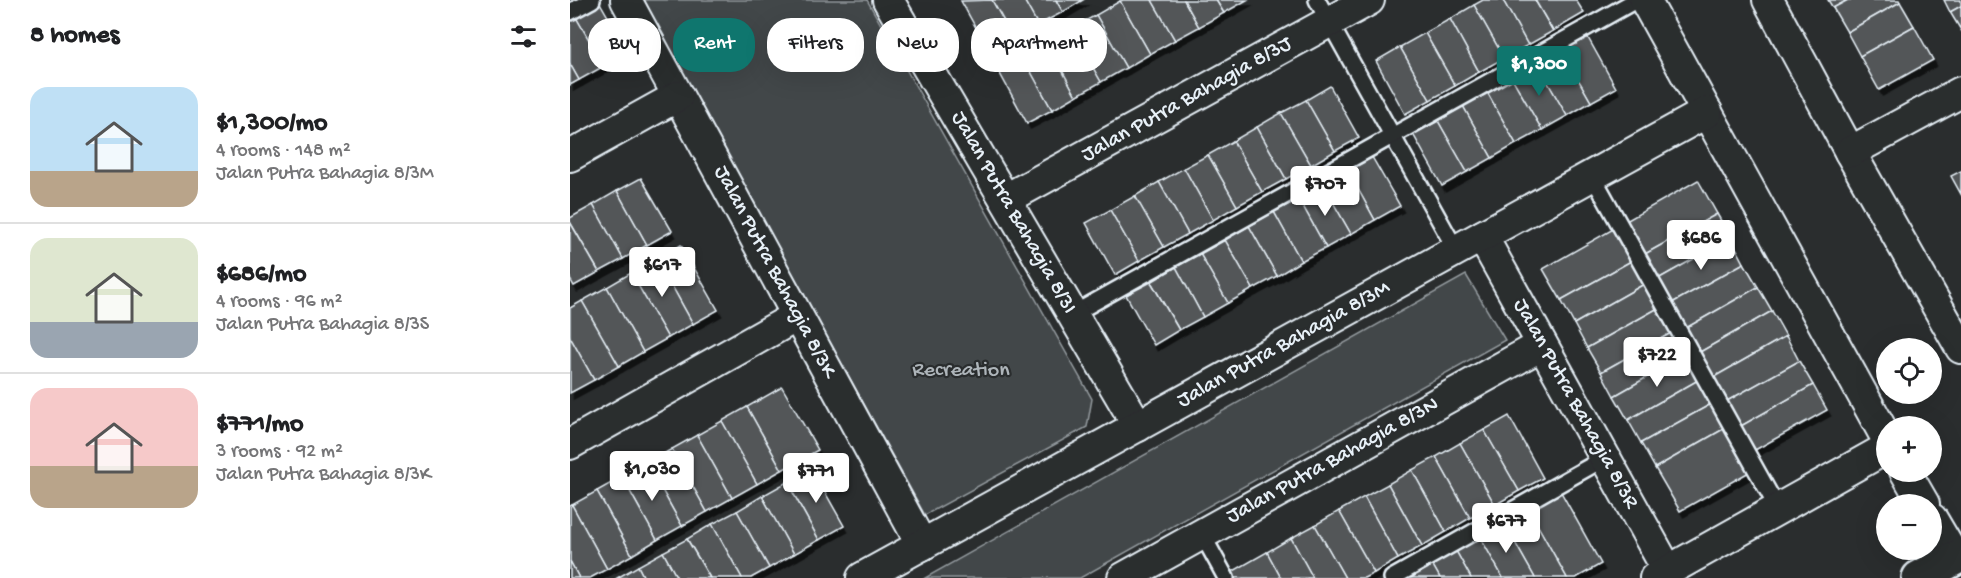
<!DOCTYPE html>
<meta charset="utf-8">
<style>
body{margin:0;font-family:"Gochi Hand",sans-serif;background:#f6f6f6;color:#202124;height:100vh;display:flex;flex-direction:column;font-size:22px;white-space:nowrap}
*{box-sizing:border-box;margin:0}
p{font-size:20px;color:#757577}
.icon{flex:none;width:33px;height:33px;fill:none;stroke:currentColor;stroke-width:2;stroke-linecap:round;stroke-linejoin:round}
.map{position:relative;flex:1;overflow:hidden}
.side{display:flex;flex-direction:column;background:#fff;width:570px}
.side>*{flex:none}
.hud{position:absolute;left:18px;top:18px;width:570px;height:54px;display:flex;gap:12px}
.tools{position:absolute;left:1306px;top:338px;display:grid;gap:12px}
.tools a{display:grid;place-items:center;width:66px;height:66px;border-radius:50%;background:#fff;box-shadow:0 6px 24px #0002;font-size:30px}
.price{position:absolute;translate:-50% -51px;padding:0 14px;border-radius:6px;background:#fff;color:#222;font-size:20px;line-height:39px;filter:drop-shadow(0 2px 3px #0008)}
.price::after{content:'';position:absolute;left:50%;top:36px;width:18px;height:14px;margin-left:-9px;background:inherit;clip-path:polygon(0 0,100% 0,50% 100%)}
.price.on{background:#0f766e;color:#fff}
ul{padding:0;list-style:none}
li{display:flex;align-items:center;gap:18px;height:150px;padding:0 30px}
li+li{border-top:2px solid #e0e0e0}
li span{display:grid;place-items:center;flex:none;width:168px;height:120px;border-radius:18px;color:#555}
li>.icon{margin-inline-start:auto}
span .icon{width:72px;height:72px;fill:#fffc;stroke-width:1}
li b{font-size:26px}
h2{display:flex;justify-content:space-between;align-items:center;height:72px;padding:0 30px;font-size:26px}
.pill{padding:0 21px;border-radius:24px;background:#fff;box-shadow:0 6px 24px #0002;font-size:21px;line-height:54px}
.pill.on{background:#0f766e;color:#fff}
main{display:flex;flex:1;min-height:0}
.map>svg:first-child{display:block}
.green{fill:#424648;stroke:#959ca0;stroke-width:1.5}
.building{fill:#535759;stroke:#e8f1f8;stroke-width:1.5;filter:url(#shadow)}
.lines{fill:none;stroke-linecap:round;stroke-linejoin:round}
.service-casing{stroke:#e8f1f8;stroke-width:20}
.minor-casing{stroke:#e8f1f8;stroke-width:34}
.primary-casing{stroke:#e8f1f8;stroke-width:38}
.service{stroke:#2a2d2e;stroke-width:15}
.minor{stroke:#2a2d2e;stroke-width:30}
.primary{stroke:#2a2d2e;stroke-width:33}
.labels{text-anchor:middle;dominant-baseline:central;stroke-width:4.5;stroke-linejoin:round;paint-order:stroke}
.street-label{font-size:22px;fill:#e8f1f8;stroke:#2a2d2e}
.park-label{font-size:22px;fill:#aeb5ba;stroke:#2a2d2e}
</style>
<main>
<section class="side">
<h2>8 homes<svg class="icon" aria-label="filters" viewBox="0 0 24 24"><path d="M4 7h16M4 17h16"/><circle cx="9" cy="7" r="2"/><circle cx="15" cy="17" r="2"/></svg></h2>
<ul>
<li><span style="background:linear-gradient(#bfe0f5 70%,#b9a48a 0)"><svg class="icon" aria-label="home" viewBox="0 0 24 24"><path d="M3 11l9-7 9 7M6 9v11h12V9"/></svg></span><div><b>$1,300/mo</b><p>4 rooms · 148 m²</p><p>Jalan Putra Bahagia 8/3M</p></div></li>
<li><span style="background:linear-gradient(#dfe7d0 70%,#9aa5b1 0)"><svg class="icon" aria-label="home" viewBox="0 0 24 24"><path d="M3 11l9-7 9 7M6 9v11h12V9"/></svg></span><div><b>$686/mo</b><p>4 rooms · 96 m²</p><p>Jalan Putra Bahagia 8/3S</p></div></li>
<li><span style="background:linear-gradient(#f6c9c9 65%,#b9a48a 0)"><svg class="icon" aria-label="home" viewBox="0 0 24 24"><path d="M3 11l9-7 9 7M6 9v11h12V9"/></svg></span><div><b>$771/mo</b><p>3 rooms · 92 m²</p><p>Jalan Putra Bahagia 8/3K</p></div></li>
</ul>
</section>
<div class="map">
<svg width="1391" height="578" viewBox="0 0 1391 578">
<defs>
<filter id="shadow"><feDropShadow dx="3.5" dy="6" stdDeviation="0" flood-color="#0009"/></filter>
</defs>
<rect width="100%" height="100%" fill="#2a2d2e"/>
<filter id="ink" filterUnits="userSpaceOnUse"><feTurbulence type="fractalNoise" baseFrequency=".0167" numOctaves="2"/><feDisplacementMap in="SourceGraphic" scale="12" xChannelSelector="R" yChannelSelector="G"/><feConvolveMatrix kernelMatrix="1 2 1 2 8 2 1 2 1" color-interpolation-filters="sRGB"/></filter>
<g filter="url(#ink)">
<g class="green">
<polygon points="72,0 297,0 522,399 517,427 355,515"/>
<polygon points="896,275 935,340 510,578 355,578"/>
</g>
<g class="building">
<polygon points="422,0 444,39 420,53 391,1"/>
<polygon points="422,0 454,0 468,25 444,39"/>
<polygon points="454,0 486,0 493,12 468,25"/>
<polygon points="486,0 513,0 493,12"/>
<polygon points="553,0 582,0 605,40 580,54 550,1"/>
<polygon points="582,0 614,0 629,27 605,40"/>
<polygon points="614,0 646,0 654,13 629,27"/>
<polygon points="646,0 677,0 654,13"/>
<polygon points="913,0 933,0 958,45 934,58 904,5"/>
<polygon points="933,0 965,0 983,31 958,45"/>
<polygon points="965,0 1006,0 1014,13 983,31"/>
<polygon points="1258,0 1278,0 1263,8"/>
<polygon points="1278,0 1329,0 1330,2 1277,32 1263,8"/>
<polygon points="1374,0 1391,0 1391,6 1380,12"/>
<polygon points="29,1 58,52 34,66 4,14"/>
<polygon points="550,1 580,54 556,68 526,15"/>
<polygon points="1330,2 1344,26 1290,56 1277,32"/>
<polygon points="904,5 934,58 909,72 880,19"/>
<polygon points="1391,6 1391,30 1380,12"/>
<polygon points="4,14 34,66 9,80 0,64 0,17"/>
<polygon points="526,15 556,68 531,82 501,29"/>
<polygon points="880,19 909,72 885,86 855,33"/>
<polygon points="1344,26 1363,60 1309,90 1290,56"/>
<polygon points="501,29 531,82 506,96 477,43"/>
<polygon points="855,33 885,86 860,100 830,47"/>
<polygon points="1017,36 1046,88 1021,102 992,51"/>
<polygon points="477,43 506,96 482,110 452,56"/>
<polygon points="830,47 860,100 835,114 806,61"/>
<polygon points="992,51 1021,102 997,116 967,64"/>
<polygon points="452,56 482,110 457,123 428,70"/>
<polygon points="0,64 9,80 0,85"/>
<polygon points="967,64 997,116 972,130 942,78"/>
<polygon points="942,78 972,130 946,144 917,92"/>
<polygon points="760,86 789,138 765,151 736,100"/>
<polygon points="917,92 946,144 922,158 893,106"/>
<polygon points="736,100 765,151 741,165 711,113"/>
<polygon points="893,106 922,158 897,172 868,121"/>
<polygon points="711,113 741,165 716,179 687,127"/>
<polygon points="868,121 897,172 872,186 843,134"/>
<polygon points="687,127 716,179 692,192 663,141"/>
<polygon points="663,141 692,192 667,206 638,155"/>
<polygon points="638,155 667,206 643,220 614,168"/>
<polygon points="802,157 830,206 805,220 778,171"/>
<polygon points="614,168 643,220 618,234 589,182"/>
<polygon points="778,171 805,220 781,234 753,185"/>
<polygon points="1391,171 1391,194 1381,176"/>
<polygon points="71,178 102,231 77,245 47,191"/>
<polygon points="1128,180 1147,214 1075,254 1056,221"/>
<polygon points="589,182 618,234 594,247 565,196"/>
<polygon points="753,185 781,234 756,248 729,199"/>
<polygon points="47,191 77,245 53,259 23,205"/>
<polygon points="565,196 594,247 569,261 540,210"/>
<polygon points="729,199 756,248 731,261 704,212"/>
<polygon points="23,205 53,259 29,272 0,222 0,218"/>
<polygon points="540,210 569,261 545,275 516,223"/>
<polygon points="704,212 731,261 707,276 679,226"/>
<polygon points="1147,214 1161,238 1088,279 1075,254"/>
<polygon points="0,222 29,272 4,286 0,279"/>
<polygon points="679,226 707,276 683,289 655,240"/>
<polygon points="1045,228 1063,260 991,300 973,269"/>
<polygon points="1161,238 1174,263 1102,303 1088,279"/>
<polygon points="655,240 683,289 658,303 630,254"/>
<polygon points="111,245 148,310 123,324 87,259"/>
<polygon points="630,254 658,303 633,317 606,267"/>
<polygon points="87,259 123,324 98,338 61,273"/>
<polygon points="1063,260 1076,283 1004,324 991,300"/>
<polygon points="1174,263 1188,287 1116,328 1102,303"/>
<polygon points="606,267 633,317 609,330 581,282"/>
<polygon points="61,273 98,338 73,352 37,287"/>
<polygon points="581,282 609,330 584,345 556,295"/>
<polygon points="1076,283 1090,307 1017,348 1004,324"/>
<polygon points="37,287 73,352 49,366 12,301"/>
<polygon points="1188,287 1202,311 1130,352 1116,328"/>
<polygon points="12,301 49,366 24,380 0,337 0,308"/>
<polygon points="1090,307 1103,332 1031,372 1017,348"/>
<polygon points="1202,311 1216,336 1144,377 1130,352"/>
<polygon points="1103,332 1116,355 1044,396 1031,372"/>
<polygon points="1216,336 1229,361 1157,401 1144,377"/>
<polygon points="0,337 24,380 0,393"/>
<polygon points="1116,355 1130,379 1058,420 1044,396"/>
<polygon points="1229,361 1243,385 1171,426 1157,401"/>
<polygon points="1130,379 1143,403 1071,443 1058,420"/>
<polygon points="1243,385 1257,410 1185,450 1171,426"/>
<polygon points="212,387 248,450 212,470 177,407"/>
<polygon points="1143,403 1157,427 1085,468 1071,443"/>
<polygon points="177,407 212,470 187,484 152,421"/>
<polygon points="939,416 973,478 949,491 914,430"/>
<polygon points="152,421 187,484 162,498 127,435"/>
<polygon points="1157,427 1181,471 1110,511 1085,468"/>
<polygon points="914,430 949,491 925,505 890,443"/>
<polygon points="127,435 162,498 137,512 102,449"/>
<polygon points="890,443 925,505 900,518 866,457"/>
<polygon points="102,449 137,512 112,526 77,463"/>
<polygon points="866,457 900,518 876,532 842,470"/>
<polygon points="77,463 112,526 87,540 52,477"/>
<polygon points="242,469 274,526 249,540 217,482"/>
<polygon points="842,470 876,532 852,546 818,484"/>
<polygon points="52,477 87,540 62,555 27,491"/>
<polygon points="217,482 249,540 224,554 192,496"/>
<polygon points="818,484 852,546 828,559 794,497"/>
<polygon points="27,491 62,555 37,569 2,505"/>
<polygon points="991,492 1031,564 1006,578 997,578 959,510"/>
<polygon points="192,496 224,554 199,568 167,511"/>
<polygon points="794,497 828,559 804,573 769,511"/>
<polygon points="2,505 37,569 20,578 9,578 0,561 0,506"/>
<polygon points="959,510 997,578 965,578 934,523"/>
<polygon points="167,511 199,568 181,578 172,578 142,524"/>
<polygon points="769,511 804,573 794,578 775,578 745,525"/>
<polygon points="934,523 965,578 933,578 910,537"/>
<polygon points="142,524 172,578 140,578 117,539"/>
<polygon points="745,525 775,578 743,578 721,538"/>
<polygon points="910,537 933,578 901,578 886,551"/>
<polygon points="721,538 743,578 711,578 697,552"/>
<polygon points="117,539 140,578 107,578 93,552"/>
<polygon points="886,551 901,578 870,578 862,564"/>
<polygon points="93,552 107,578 74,578 68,566"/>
<polygon points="697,552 711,578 663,578 660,573"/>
<polygon points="0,561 9,578 0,578"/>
<polygon points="862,564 870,578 838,578"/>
<polygon points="68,566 74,578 47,578"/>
</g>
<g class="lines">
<defs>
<g id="service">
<polyline points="747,0 886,250"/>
<polyline points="0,12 22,0"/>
<polyline points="1022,175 1208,509"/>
<polyline points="503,314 1066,0"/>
<polyline points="632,534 656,578"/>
<polyline points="822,578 1035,458"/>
</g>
<g id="minor">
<polyline points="56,0 352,545"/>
<polyline points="318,0 568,426"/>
<polyline points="1075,0 1317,439"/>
<polyline points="1198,0 1280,152 1391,348"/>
<polyline points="1280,152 1391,92"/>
<polyline points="0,156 108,96"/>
<polyline points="436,199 799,0"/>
<polyline points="912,236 1098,571"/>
<polyline points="0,444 227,316"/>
<polyline points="1335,471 1354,504"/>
<polyline points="1362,519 1385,558"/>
<polyline points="292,578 1137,112"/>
<polyline points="553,578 972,345"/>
<polyline points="1085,578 1317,448"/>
</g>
<polyline id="primary" points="1349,578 1391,555"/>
</defs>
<use href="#service" class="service-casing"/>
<use href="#minor" class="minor-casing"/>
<use href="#primary" class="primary-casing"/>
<use href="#service" class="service"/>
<use href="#minor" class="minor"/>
<use href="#primary" class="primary"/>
</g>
</g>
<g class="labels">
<g class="street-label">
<text transform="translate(617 100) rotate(-29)">Jalan Putra Bahagia 8/3J</text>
<text transform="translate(443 213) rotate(60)">Jalan Putra Bahagia 8/3I</text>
<text transform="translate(204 272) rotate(62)">Jalan Putra Bahagia 8/3K</text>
<text transform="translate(714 345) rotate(-29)">Jalan Putra Bahagia 8/3M</text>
<text transform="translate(1005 404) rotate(61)">Jalan Putra Bahagia 8/3R</text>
<text transform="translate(763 461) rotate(-29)">Jalan Putra Bahagia 8/3N</text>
</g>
<g class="park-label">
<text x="391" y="371">Recreation</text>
</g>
</g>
</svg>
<div class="tools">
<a><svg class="icon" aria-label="locate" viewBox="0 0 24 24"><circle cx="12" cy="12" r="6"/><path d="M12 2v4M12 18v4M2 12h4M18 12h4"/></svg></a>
<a>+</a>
<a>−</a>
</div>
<b class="price on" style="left:969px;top:97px">$1,300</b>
<b class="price" style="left:755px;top:217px">$707</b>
<b class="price" style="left:1131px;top:271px">$686</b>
<b class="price" style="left:92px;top:298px">$617</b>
<b class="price" style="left:1087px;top:388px">$722</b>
<b class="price" style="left:82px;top:502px">$1,030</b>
<b class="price" style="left:246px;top:504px">$771</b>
<b class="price" style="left:936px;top:554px">$677</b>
<div class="hud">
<a class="pill">Buy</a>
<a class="pill on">Rent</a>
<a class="pill">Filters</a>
<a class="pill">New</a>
<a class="pill">Apartment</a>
</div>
</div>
</main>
